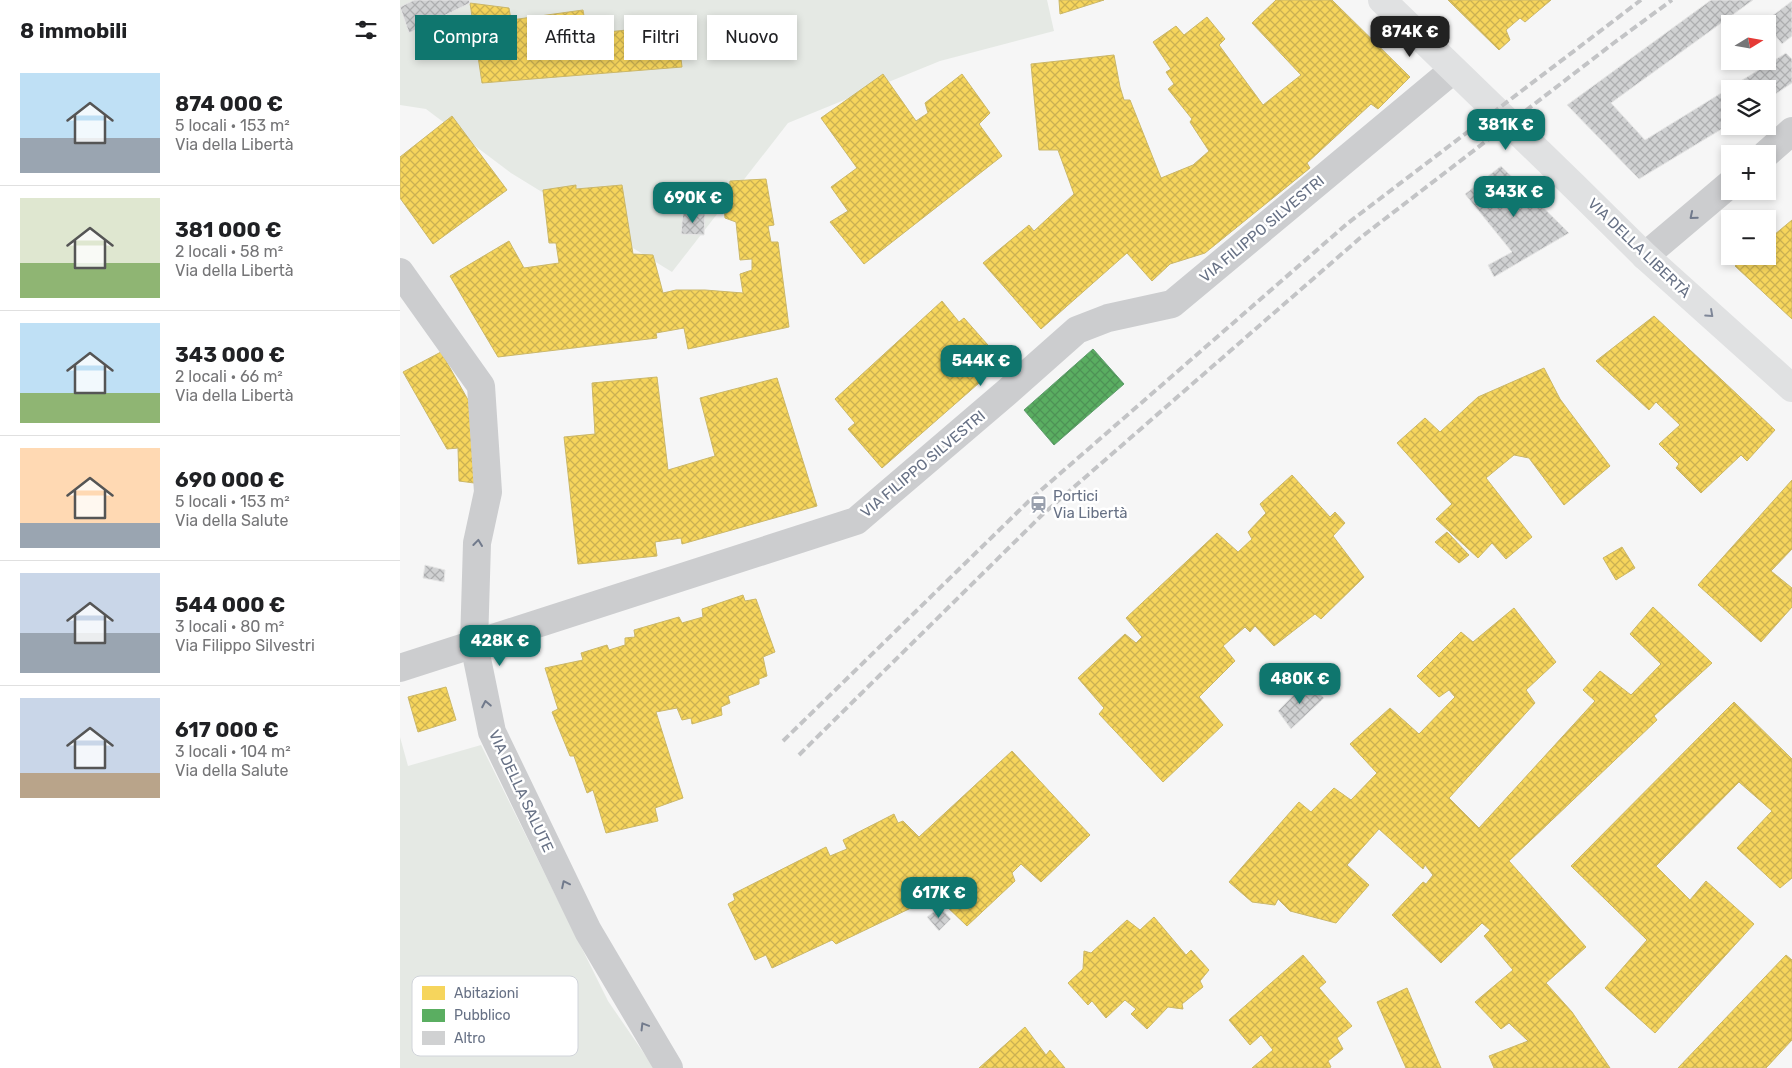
<!DOCTYPE html>
<html lang="it">
<meta charset="utf-8">
<style>
body{margin:0;font-family:Rubik,sans-serif;background:#f2f2f2;color:#202124;height:100vh;display:flex;flex-direction:column;font-size:19px;white-space:nowrap}
*{box-sizing:border-box;margin:0}
p{font-size:16px;color:#757577}
.icon{flex:none;width:28px;height:28px;fill:none;stroke:currentColor;stroke-width:2;stroke-linecap:round;stroke-linejoin:round}
.map{position:relative;flex:1;overflow:hidden}
.details{display:flex;flex-direction:column;background:#fff;width:400px}
.details>*{flex:none}
.top-card{position:absolute;left:15px;top:15px;width:475px;height:45px;display:flex;gap:10px}
.needle{width:32px;rotate:79deg}
.controls{position:absolute;left:1321px;top:15px;display:grid;gap:10px}
.controls a{display:grid;place-items:center;width:55px;height:55px;border-radius:0px;background:#fff;box-shadow:0 2px 8px #0003;font-size:25px}
.price{position:absolute;translate:-50% -42px;padding:0 11px;border-radius:10px;background:#0f766e;color:#fff;font-size:16px;line-height:32px;filter:drop-shadow(0 1px 2px #0008)}
.price::after{content:'';position:absolute;left:50%;top:30px;width:15px;height:11px;margin-left:-8px;background:inherit;clip-path:polygon(0 0,100% 0,50% 100%)}
.price.current{background:#222;color:#fff}
ul{padding:0;list-style:none}
li{display:flex;align-items:center;gap:15px;height:125px;padding:0 20px}
li+li{border-top:1px solid #e0e0e0}
li span{display:grid;place-items:center;flex:none;width:140px;height:100px;border-radius:0px;color:#555}
li>.icon{margin-inline-start:auto}
span .icon{width:60px;height:60px;fill:#fffc;stroke-width:1}
li b{font-size:21px}
h2{display:flex;justify-content:space-between;align-items:center;height:60px;padding:0 20px;font-size:21px}
.chip{padding:0 18px;border-radius:0px;background:#fff;box-shadow:0 2px 8px #0003;font-size:18px;line-height:45px}
.chip.current{background:#0f766e;color:#fff}
main{display:flex;flex:1;min-height:0}
.map>svg:first-child{display:block}
.green{fill:#e5e9e4}
.homes{fill:url(#homes-cross-hatch);stroke:#cbb768}
.public{fill:url(#public-cross-hatch);stroke:#5e9c6c}
.building{fill:url(#building-cross-hatch);stroke:#e6e6e6}
.lines{fill:none;stroke-linecap:round;stroke-linejoin:round}
.street{stroke:#cccdcf;stroke-width:28}
.secondary{stroke:#e0e1e2;stroke-width:28}
.rail{stroke:#c3c4c6;stroke-width:4;stroke-dasharray:8 4;stroke-linecap:butt}
.oneway{stroke:#717a8c}
.oneway2{stroke:#7f8798}
.labels{text-anchor:middle;dominant-baseline:central;stroke-width:5;stroke-linejoin:round;paint-order:stroke}
.street-label{font-size:15px;fill:#677185;stroke:#fff}
.poi-label{font-size:15px;fill:#677185;stroke:#fff;text-anchor:start}
.key{fill:#fff;stroke:#d1d4da;stroke-width:1}
.key-label{font-size:14px;fill:#677185}
</style>
<main>
<section class="details">
<h2>8 immobili<svg class="icon" aria-label="filters" viewBox="0 0 24 24"><path d="M4 7h16M4 17h16"/><circle cx="9" cy="7" r="2"/><circle cx="15" cy="17" r="2"/></svg></h2>
<ul>
<li><span style="background:linear-gradient(#bfe0f5 65%,#9aa5b1 0)"><svg class="icon" aria-label="home" viewBox="0 0 24 24"><path d="M3 11l9-7 9 7M6 9v11h12V9"/></svg></span><div><b>874 000 €</b><p>5 locali · 153 m²</p><p>Via della Libertà</p></div></li>
<li><span style="background:linear-gradient(#dfe7d0 65%,#8fb573 0)"><svg class="icon" aria-label="home" viewBox="0 0 24 24"><path d="M3 11l9-7 9 7M6 9v11h12V9"/></svg></span><div><b>381 000 €</b><p>2 locali · 58 m²</p><p>Via della Libertà</p></div></li>
<li><span style="background:linear-gradient(#bfe0f5 70%,#8fb573 0)"><svg class="icon" aria-label="home" viewBox="0 0 24 24"><path d="M3 11l9-7 9 7M6 9v11h12V9"/></svg></span><div><b>343 000 €</b><p>2 locali · 66 m²</p><p>Via della Libertà</p></div></li>
<li><span style="background:linear-gradient(#ffd9b3 75%,#9aa5b1 0)"><svg class="icon" aria-label="home" viewBox="0 0 24 24"><path d="M3 11l9-7 9 7M6 9v11h12V9"/></svg></span><div><b>690 000 €</b><p>5 locali · 153 m²</p><p>Via della Salute</p></div></li>
<li><span style="background:linear-gradient(#c9d6e8 60%,#9aa5b1 0)"><svg class="icon" aria-label="home" viewBox="0 0 24 24"><path d="M3 11l9-7 9 7M6 9v11h12V9"/></svg></span><div><b>544 000 €</b><p>3 locali · 80 m²</p><p>Via Filippo Silvestri</p></div></li>
<li><span style="background:linear-gradient(#c9d6e8 75%,#b9a48a 0)"><svg class="icon" aria-label="home" viewBox="0 0 24 24"><path d="M3 11l9-7 9 7M6 9v11h12V9"/></svg></span><div><b>617 000 €</b><p>3 locali · 104 m²</p><p>Via della Salute</p></div></li>
</ul>
</section>
<div class="map">
<svg width="1392" height="1068" viewBox="0 0 1392 1068">
<defs>
<pattern id="homes-cross-hatch" width="8" height="8" patternUnits="userSpaceOnUse" patternTransform="scale(1.25)"><rect width="8" height="8" fill="#f6d55c"/><path d="M0 0l8 8M0 8l8-8" fill="none" stroke="#cbb152"/></pattern>
<pattern id="public-cross-hatch" width="8" height="8" patternUnits="userSpaceOnUse" patternTransform="scale(1.25)"><rect width="8" height="8" fill="#5aae61"/><path d="M0 0l8 8M0 8l8-8" fill="none" stroke="#4e9256"/></pattern>
<pattern id="building-cross-hatch" width="8" height="8" patternUnits="userSpaceOnUse" patternTransform="scale(1.25)"><rect width="8" height="8" fill="#d0d1d2"/><path d="M0 0l8 8M0 8l8-8" fill="none" stroke="#adaeb0"/></pattern>
</defs>
<rect width="100%" height="100%" fill="#f6f6f6"/>
<g class="green">
<polygon points="0,0 647,0 654,31 540,61 388,123 272,272 111,173 26,109 0,105"/>
<polygon points="0,737 8,766 81,745 208,1001 254,1068 0,1068"/>
</g>
<g class="homes">
<polygon points="659,0 704,0 660,14"/>
<polygon points="876,0 932,0 1010,77 978,109 971,104 907,163 910,168 805,253 770,264 752,281 727,253 641,329 583,263 629,225 634,231 674,194 658,150 639,150 631,64 714,55 720,87 724,100 730,100 761,178 793,165 809,151 790,122 792,119 768,89 774,84 766,72 771,69 753,42 776,26 784,35 807,17 825,39 819,45 863,105 901,75 852,23"/>
<polygon points="1048,0 1151,0 1125,22 1120,18 1106,30 1110,40 1099,50"/>
<polygon points="70,3 109,8 111,20 183,10 187,34 277,25 282,67 82,83"/>
<polygon points="483,74 516,121 528,113 525,103 562,74 590,113 579,124 602,156 464,264 430,222 448,211 431,187 457,168 421,118"/>
<polygon points="52,116 107,190 33,244 0,198 0,157"/>
<polygon points="366,179 374,225 368,226 371,242 378,242 389,327 288,349 284,328 256,333 257,338 98,357 50,276 109,241 124,268 159,263 156,243 149,243 143,190 176,185 176,189 222,185 233,254 253,255 263,293 276,290 305,290 343,293 340,274 352,270 352,259 340,260 336,222 325,218 324,207 329,206 330,181"/>
<polygon points="1392,220 1392,319 1335,266 1347,256 1368,256 1368,240"/>
<polygon points="542,301 559,322 564,318 603,362 482,468 448,429 455,423 435,399"/>
<polygon points="1254,316 1375,430 1347,461 1341,455 1301,493 1276,468 1279,464 1259,444 1280,425 1256,402 1249,410 1196,361"/>
<polygon points="41,352 76,414 74,483 59,481 58,448 47,449 3,372"/>
<polygon points="1144,368 1160,399 1210,466 1164,505 1129,458 1114,455 1086,478 1132,537 1106,559 1092,543 1078,558 1036,519 1052,504 997,443 1025,418 1040,432 1078,397"/>
<polygon points="257,377 268,470 315,456 300,398 377,378 417,506 282,544 281,538 255,542 257,556 178,564 164,437 195,434 192,383"/>
<polygon points="892,475 930,517 935,512 945,523 933,536 964,577 921,619 915,614 874,646 855,626 850,632 845,627 823,646 835,661 799,697 823,725 763,782 699,714 704,708 678,678 725,634 736,643 742,637 726,618 817,533 838,552 852,539 848,532 866,513 860,504"/>
<polygon points="1392,480 1392,549 1371,571 1392,588 1392,607 1361,642 1298,585"/>
<polygon points="1047,532 1069,555 1059,563 1035,542"/>
<polygon points="1222,547 1235,568 1216,580 1203,558"/>
<polygon points="343,595 345,601 356,599 375,652 363,657 367,676 359,679 359,684 328,696 330,703 321,707 322,715 292,724 291,718 282,720 277,708 256,712 283,798 255,808 258,821 206,833 193,790 187,793 174,756 170,756 152,712 158,709 145,668 183,660 181,653 207,645 209,650 225,645 225,638 235,637 234,630 279,617 282,623 303,617 302,609"/>
<polygon points="1253,607 1312,663 1254,716 1257,720 1109,861 1186,947 1146,983 1172,1012 1210,1068 1094,1068 1089,1056 1128,1041 1109,1023 1101,1029 1075,1002 1113,970 1084,936 1090,930 1082,923 1041,963 992,915 1023,882 1026,884 1033,875 1025,865 1023,869 979,829 947,865 969,885 936,923 890,911 878,899 875,905 852,902 829,882 899,802 911,812 934,788 951,800 977,773 950,744 990,708 1019,734 1055,697 1049,690 1039,697 1017,676 1061,632 1073,642 1114,608 1156,662 1126,690 1135,703 1049,798 1079,828 1195,701 1183,690 1200,671 1231,695 1261,664 1230,634"/>
<polygon points="46,687 56,720 18,732 8,697"/>
<polygon points="1334,702 1392,759 1392,878 1380,888 1337,848 1372,811 1339,782 1256,866 1290,900 1306,881 1354,924 1255,1033 1205,988 1247,940 1171,866"/>
<polygon points="612,751 690,835 641,882 621,864 612,873 615,881 567,926 541,901 512,897 513,907 436,944 432,940 372,968 366,955 355,960 328,904 335,900 333,894 426,847 430,856 447,849 443,840 494,814 498,823 503,821 519,837"/>
<polygon points="754,917 786,955 791,950 809,970 800,981 803,987 782,1004 783,1009 768,1007 747,1029 731,1014 736,1009 725,1000 706,1018 692,1001 688,1005 668,983 683,969 684,951 691,953 727,920 740,930"/>
<polygon points="903,955 926,982 919,988 952,1026 937,1038 943,1049 928,1061 931,1067 929,1068 852,1068 873,1050 861,1035 850,1045 829,1020"/>
<polygon points="1386,955 1392,960 1392,1040 1366,1068 1278,1068"/>
<polygon points="1007,988 1041,1068 1006,1068 977,1002"/>
<polygon points="625,1027 646,1055 650,1050 665,1068 579,1068"/>
</g>
<polygon class="public" points="693,349 724,384 654,445 624,410"/>
<g class="building">
<polygon points="14,0 69,0 70,3 9,33 0,7"/>
<polygon points="1311,0 1353,0 1211,103 1245,140 1386,53 1392,59 1392,83 1368,99 1368,89 1330,89 1330,124 1239,179 1167,105"/>
<polygon points="1392,1 1392,36 1382,44 1368,26 1368,24 1364,22"/>
<polygon points="1101,166 1169,233 1094,277 1088,265 1112,252 1065,194"/>
<polygon points="283,211 305,214 304,235 281,234"/>
<polygon points="25,565 45,570 44,582 23,578"/>
<polygon points="906,682 924,698 891,729 878,711"/>
<polygon points="540,907 551,919 539,931 527,917"/>
</g>
<g class="lines">
<g class="street">
<polyline points="1366,154 1392,131"/>
<polyline points="1245,256 1330,184"/>
<polyline points="0,272 81,386 88,492 77,543 74,644 92,732 188,931 269,1068"/>
<polyline points="0,668 456,521 607,392 677,330 708,318 772,304 1053,70"/>
</g>
<polyline class="secondary" points="982,0 1173,185 1245,256 1392,388"/>
<g class="rail">
<polyline points="383,741 632,498 948,223 1241,0"/>
<polyline points="399,755 643,514 960,238 1215,42 1272,0"/>
</g>
</g>
<defs><path id="oneway-chevron" d="M-2-3.5L2.5 0L-2 3.5" fill="none" stroke-width="1.6" stroke-linecap="round" stroke-linejoin="round" transform="scale(1.25)"/></defs>
<g class="oneway">
<use href="#oneway-chevron" transform="translate(1293 216) rotate(140)"/>
<use href="#oneway-chevron" transform="translate(78 543) rotate(-83)"/>
<use href="#oneway-chevron" transform="translate(86 704) rotate(-101)"/>
<use href="#oneway-chevron" transform="translate(165 884) rotate(-116)"/>
<use href="#oneway-chevron" transform="translate(244 1026) rotate(-121)"/>
</g>
<use class="oneway2" href="#oneway-chevron" transform="translate(1310 314) rotate(42)"/>
<defs>
<symbol id="station-bare" viewBox="-9 -9 18 18"><path d="M-3-6H3Q5-6 5-4V2Q5 4 3 4L4.5 6H3L1.5 4h-3L-3 6H-4.5L-3 4Q-5 4-5 2V-4Q-5-6-3-6ZM-3.5-4v3h7v-3ZM-3.5 1v1.5H-2V1ZM2 1v1.5H3.5V1Z" fill="#99a0ad" stroke="#fff" stroke-width="2.5" paint-order="stroke"/></symbol>
</defs>
<g fill-rule="evenodd">
<use href="#station-bare" x="626" y="492" width="25" height="25"/>
</g>
<g class="labels">
<g class="street-label">
<text transform="translate(862 229) rotate(-40)">VIA FILIPPO SILVESTRI</text>
<text transform="translate(1239 248) rotate(44)">VIA DELLA LIBERTÀ</text>
<text transform="translate(523 464) rotate(-40)">VIA FILIPPO SILVESTRI</text>
<text transform="translate(121 791) rotate(65)">VIA DELLA SALUTE</text>
</g>
<g class="poi-label">
<text x="653" y="496">Portici<tspan x="653" dy="17">Via Libertà</tspan></text>
</g>
</g>
<rect x="12" y="976" width="166" height="80" rx="8" class="key"/>
<rect x="22" y="986" width="23" height="14" fill="#f6d55c"/>
<rect x="22" y="1009" width="23" height="13" fill="#5aae61"/>
<rect x="22" y="1031" width="23" height="14" fill="#d0d1d2"/>
<g class="key-label">
<text x="54" y="998">Abitazioni</text>
<text x="54" y="1020">Pubblico</text>
<text x="54" y="1043">Altro</text>
</g>
</svg>
<div class="controls">
<a><svg class="needle" viewBox="-14 -14 28 28"><path d="M0-13l5 13h-10z" fill="#e53935"/><path d="M0 13l5-13h-10z" fill="#757577"/></svg></a>
<a><svg class="icon" aria-label="layers" viewBox="0 0 24 24"><path d="M12 4l9 5-9 5-9-5zM3 14l9 5 9-5"/></svg></a>
<a>+</a>
<a>−</a>
</div>
<b class="price current" style="left:1010px;top:58px">874K €</b>
<b class="price" style="left:1106px;top:151px">381K €</b>
<b class="price" style="left:1114px;top:218px">343K €</b>
<b class="price" style="left:293px;top:224px">690K €</b>
<b class="price" style="left:581px;top:387px">544K €</b>
<b class="price" style="left:100px;top:667px">428K €</b>
<b class="price" style="left:900px;top:705px">480K €</b>
<b class="price" style="left:539px;top:919px">617K €</b>
<div class="top-card">
<a class="chip current">Compra</a>
<a class="chip">Affitta</a>
<a class="chip">Filtri</a>
<a class="chip">Nuovo</a>
</div>
</div>
</main>
